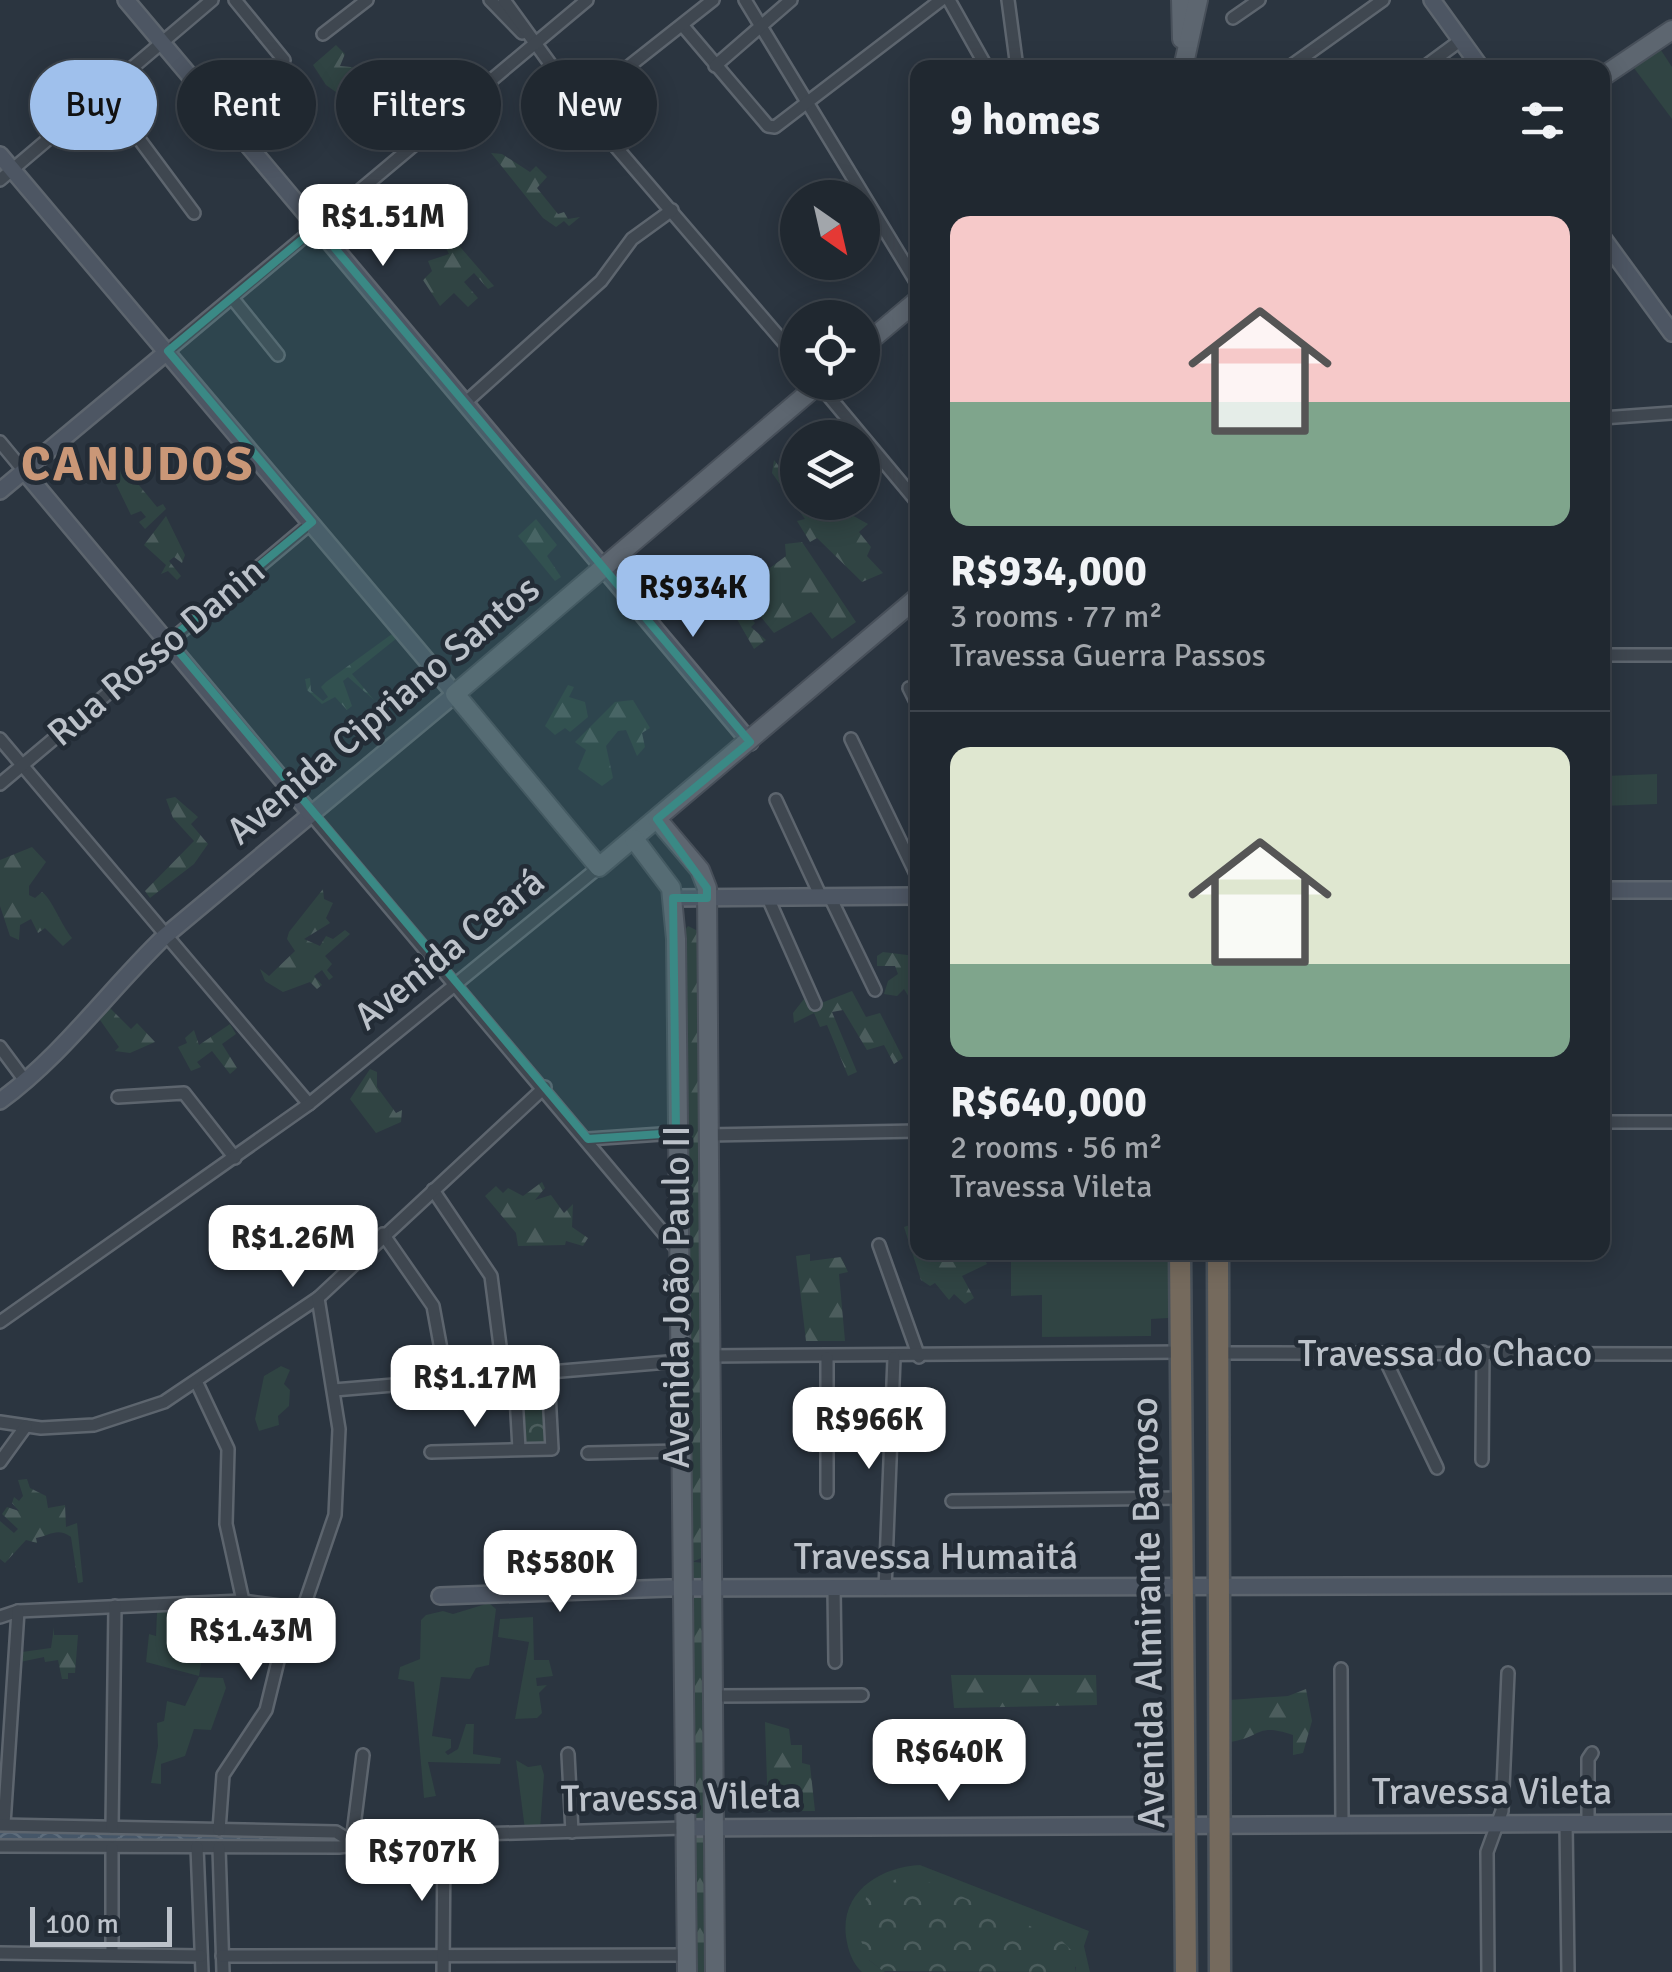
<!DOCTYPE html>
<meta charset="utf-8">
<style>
body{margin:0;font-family:Signika,sans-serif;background:#283038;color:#f1f3f6;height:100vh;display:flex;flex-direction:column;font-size:38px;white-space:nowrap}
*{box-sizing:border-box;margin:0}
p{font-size:32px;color:#a2a6ab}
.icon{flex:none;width:55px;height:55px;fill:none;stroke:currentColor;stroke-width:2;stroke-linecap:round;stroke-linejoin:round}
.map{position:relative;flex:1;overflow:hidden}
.side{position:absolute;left:910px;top:60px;width:700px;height:1200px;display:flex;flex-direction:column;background:#202830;border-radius:20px;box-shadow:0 5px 25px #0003,0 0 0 2px #3d444c}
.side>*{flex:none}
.hud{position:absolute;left:30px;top:60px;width:730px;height:90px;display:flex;gap:20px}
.needle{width:65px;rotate:146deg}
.buttons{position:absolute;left:780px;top:180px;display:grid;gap:20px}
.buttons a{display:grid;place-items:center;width:100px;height:100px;border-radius:50%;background:#202830;box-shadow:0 5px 25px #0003,0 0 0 2px #3d444c;font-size:50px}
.scale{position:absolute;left:30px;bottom:25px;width:142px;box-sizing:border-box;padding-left:10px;border:5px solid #bcc2ca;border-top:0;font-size:28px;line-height:35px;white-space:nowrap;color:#bcc2ca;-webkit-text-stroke:8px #232c36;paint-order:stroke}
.price{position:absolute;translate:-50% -85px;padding:0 22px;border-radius:20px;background:#fff;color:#222;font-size:32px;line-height:65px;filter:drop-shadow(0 2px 5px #0008)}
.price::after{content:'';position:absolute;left:50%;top:60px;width:30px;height:22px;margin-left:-15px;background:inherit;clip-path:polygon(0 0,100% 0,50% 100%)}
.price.on{background:#9fc0ec;color:#111}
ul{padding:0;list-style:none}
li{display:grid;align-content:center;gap:20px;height:530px;padding:0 40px}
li+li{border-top:2px solid #3d444c}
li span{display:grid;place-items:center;height:310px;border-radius:20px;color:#555}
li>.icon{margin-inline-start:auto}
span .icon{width:180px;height:180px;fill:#fffc;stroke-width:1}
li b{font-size:42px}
h2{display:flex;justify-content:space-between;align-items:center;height:120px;padding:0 40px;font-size:42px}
.tag{padding:0 35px;border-radius:45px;background:#202830;box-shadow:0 5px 25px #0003,0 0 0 2px #3d444c;font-size:35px;line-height:90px}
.tag.on{background:#9fc0ec;color:#111}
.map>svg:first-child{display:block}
.grass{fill:#304443}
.forest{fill:url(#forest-firs)}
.park{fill:url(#park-crowns)}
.water{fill:url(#water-waves)}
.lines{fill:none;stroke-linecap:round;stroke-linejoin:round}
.street-casing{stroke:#5d656e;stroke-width:16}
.secondary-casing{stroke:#5d656e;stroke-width:20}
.primary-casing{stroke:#48505a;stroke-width:22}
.highway-casing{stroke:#49525b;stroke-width:25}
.street{stroke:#3f4750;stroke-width:11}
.secondary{stroke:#4d5663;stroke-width:15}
.primary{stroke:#5d6670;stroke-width:18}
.highway{stroke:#756a5d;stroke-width:20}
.marked{fill:#3a8985;fill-opacity:0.2;stroke:#3a8985;stroke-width:8;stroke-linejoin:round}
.labels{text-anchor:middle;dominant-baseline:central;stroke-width:9;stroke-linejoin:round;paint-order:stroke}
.street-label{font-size:38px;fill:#bcc2ca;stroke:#232c36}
.district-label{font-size:48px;font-weight:bold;letter-spacing:2.5px;fill:#ca9777;stroke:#232c36}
</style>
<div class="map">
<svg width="1672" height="1972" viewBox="0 0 1672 1972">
<defs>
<pattern id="forest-firs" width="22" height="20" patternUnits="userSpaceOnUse" patternTransform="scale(2.5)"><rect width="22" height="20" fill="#304443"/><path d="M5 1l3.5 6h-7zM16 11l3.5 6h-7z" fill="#4c5d5d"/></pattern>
<pattern id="park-crowns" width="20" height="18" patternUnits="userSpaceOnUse" patternTransform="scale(2.5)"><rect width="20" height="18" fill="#304443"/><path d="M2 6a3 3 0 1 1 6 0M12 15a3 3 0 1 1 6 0" fill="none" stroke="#4c5d5d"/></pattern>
<pattern id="water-waves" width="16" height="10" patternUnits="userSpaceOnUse" patternTransform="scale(2.5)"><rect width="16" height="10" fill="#455668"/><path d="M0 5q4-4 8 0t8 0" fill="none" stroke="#5e6d7c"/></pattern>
</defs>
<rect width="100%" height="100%" fill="#2b3540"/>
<g class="grass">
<polygon points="1655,41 1672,67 1672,119 1628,60"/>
<polygon points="1657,774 1657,804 1603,806 1603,776"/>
<polygon points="1011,1253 1168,1253 1168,1318 1151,1319 1151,1336 1042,1337 1042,1295 1011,1296"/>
<polygon points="281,1366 290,1370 284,1384 290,1390 289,1406 278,1416 279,1425 259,1431 255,1419 264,1376"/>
<polygon points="489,1603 496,1609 489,1665 476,1668 470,1679 441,1677 432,1736 451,1739 451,1748 445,1752 448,1755 458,1749 466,1724 474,1724 473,1754 501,1758 500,1764 428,1762 436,1796 424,1798 414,1682 398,1679 400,1667 420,1659 421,1620 426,1615 443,1611 453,1614"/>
<polygon points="180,1606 179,1660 192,1661 195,1644 219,1641 219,1651 203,1651 199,1676 146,1662 149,1634 156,1636 157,1610"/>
<polygon points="533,1617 534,1660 549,1660 553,1676 536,1678 537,1686 547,1685 539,1693 542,1713 537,1718 515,1719 529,1642 498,1637 500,1619"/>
<polygon points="199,1677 223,1678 226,1688 211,1730 194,1729 185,1756 161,1764 161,1784 151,1783 158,1746 157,1723 164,1721 167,1701 185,1706"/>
<polygon points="516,1760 528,1767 541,1765 544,1775 540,1830 525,1830"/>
<path d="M920,1865L1089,1931L1084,1946L1090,1972H1076V1967L869,1960L885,1972H862C852,1963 848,1950 846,1937C840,1891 881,1867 920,1865Z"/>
</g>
<g class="forest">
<polygon points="336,45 345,54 340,66 372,69 368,74 375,81 373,93 383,109 377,116 361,95 357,107 326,85 313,65"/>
<polygon points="491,153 502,154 530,172 536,166 547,177 537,188 558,214 564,212 568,219 580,217 569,226 564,221 556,227 543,218"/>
<polygon points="409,189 444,228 424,245 411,232 418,227 398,205 385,226 374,228 370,219"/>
<polygon points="455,241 494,286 488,289 474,273 464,282 478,298 468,307 454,293 440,306 423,280 432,271 428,261 449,254 445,246"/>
<polygon points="774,460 797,489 798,502 830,503 843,520 850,514 868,524 859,532 871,547 867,556 883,573 862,582 817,538 810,542 797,521 805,519 772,473"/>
<polygon points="124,467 157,507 163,504 166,509 145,529 139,522 146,517 141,511 131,515 114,480"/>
<polygon points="166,516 185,555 182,563 174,557 169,561 181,576 177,580 168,571 161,574 166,565 144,545"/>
<polygon points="536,519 557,545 547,556 561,577 555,581 518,536"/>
<polygon points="802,542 856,622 832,639 811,612 774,633 757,612 750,617 755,623 751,627 766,640 754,649 730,607 735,601 733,595 786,556 785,544"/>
<polygon points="392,634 397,638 352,674 374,700 348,677 343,681 352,706 347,710 335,697 322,704 307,690 305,679 310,678 311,691 323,701 328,697 321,687 326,682"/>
<polygon points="568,685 574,687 569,697 585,702 588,717 570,732 565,728 555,735 545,726"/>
<polygon points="633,700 650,728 642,733 645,747 637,756 626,730 618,731 606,746 613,778 602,786 578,769 586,750 575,742 615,702"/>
<polygon points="175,797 198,817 191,824 208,844 194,864 150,898 145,891 194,841 173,818 166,799"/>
<path d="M32,847L46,862L29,886V895L35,898L42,892C52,899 61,925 72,938L63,946L45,928L38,933L31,919L20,925L19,940L10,936L0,906V860Z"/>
<polygon points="323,889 324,899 333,903 326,918 330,923 304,939 320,946 326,936 333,939 345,930 350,934 325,956 332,964 327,970 333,977 329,980 322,970 314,976 322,985 317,989 310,982 283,992 265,981 260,969 269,976 295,951 287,939 289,932"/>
<polygon points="688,926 702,933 707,1556 694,1561 690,1559 681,935"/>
<polygon points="917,942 918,942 917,1010 904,989 897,996 884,994 888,981 898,974 895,966 877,966 877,956 883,952 915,956"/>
<polygon points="852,991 866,1017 880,1013 903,1058 894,1064 884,1045 867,1050 843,1010 832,1012 857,1072 848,1076 827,1025 820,1027 814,1013 794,1023 793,1013 804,999 811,1007"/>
<polygon points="109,1007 131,1029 137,1023 155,1042 130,1053 115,1051 119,1047 100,1020"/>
<polygon points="230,1024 236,1034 222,1044 237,1068 230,1074 212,1051 197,1062 201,1067 191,1071 178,1047 187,1043 185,1038 194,1030 199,1045"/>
<polygon points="370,1069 377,1072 377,1087 396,1113 402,1110 401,1122 376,1133 350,1099"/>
<polygon points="542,1182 545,1188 535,1200 551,1195 564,1213 573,1204 572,1227 588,1238 583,1246 566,1241 565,1245 518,1246 516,1233 485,1196 496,1186 503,1193 508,1188 523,1196"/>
<polygon points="913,1200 917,1203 918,1252 981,1253 987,1264 962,1276 974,1298 965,1304 954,1294 949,1300 935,1283 930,1286 921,1280 904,1227 913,1224"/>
<polygon points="810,1254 810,1261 841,1257 848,1272 839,1274 845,1341 806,1341 796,1256"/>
<path d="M27,1479L30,1488L46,1496L48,1508L65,1505L66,1527L77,1523L83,1582L78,1583L71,1537C58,1527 50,1535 36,1538L37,1543L26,1540L5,1563L0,1559V1521L14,1533L18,1529L2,1514L7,1507L19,1511L12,1503L14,1497L19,1501L23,1496L18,1480Z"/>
<polygon points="687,1561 703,1563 711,1972 692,1972"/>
<polygon points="54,1627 54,1635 78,1635 75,1673 68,1673 68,1679 62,1679 58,1660 45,1662 44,1657 20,1662 22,1652 51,1648"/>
<polygon points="951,1675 1096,1675 1097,1705 954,1708"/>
<path d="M1306,1689L1312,1721L1303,1753L1293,1755V1735C1255,1722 1262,1738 1229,1742L1224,1728L1229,1700L1288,1696Z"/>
<polygon points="765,1722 789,1729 791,1745 802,1745 802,1763 810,1765 815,1811 768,1811"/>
</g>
<g class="park">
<polygon points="543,1379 548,1447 523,1447 518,1382"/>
<polygon points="900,1877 919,1878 1060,1939 1072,1951 1076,1972 883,1971 869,1960 856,1929 867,1895"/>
</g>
<polygon class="water" points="0,1832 332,1835 332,1843 0,1843"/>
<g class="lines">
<defs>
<g id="street">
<polyline points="235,0 284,60"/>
<polyline points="490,0 522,33"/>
<polyline points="504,0 580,105 798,359"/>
<polyline points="745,0 918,285"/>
<polyline points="949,0 987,68"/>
<polyline points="1008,0 1017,68"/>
<polyline points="1233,18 1259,0"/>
<polyline points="683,26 768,126 775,127 941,0"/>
<polyline points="323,34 367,0"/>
<polyline points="715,66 791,0"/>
<polyline points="1288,68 1383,0"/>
<polyline points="1423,68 1461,40"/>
<polyline points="105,93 194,213"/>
<polyline points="580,105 713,0"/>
<polyline points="0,180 212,0"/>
<polyline points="233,299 278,355"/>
<polyline points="168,351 587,0"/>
<polyline points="817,382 918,503"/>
<polyline points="466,402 601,281 632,239 672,210"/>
<polyline points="1602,418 1672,413"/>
<polyline points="0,442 24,471"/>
<polyline points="1602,655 1672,655"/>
<polyline points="909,688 918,706"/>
<polyline points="0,739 309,1104"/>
<polyline points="851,739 918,878"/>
<polyline points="0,784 312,522"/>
<polyline points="776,800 821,897"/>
<polyline points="310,813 677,1249"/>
<polyline points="830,897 875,990"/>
<polyline points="768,898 815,1004"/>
<polyline points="0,1047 26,1082"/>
<polyline points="118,1097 184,1093 235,1158"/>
<polyline points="1602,1122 1672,1122"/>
<polyline points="707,1135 918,1131"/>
<polyline points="588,1139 676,1133"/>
<polyline points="433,1190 491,1276 504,1377"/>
<polyline points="383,1234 433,1306 447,1382"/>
<polyline points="879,1245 919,1357"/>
<polyline points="0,1322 309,1104 599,867"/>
<polyline points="1219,1353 1672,1354"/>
<polyline points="1382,1353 1437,1468"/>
<polyline points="709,1356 1180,1352"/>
<polyline points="515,1378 519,1449"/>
<polyline points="196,1381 228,1449 226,1524 243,1601"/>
<polyline points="334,1390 680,1361"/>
<polyline points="0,1422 41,1428 94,1425 164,1402 318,1298 545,1087"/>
<polyline points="431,1452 552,1449 548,1374"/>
<polyline points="588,1453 681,1451"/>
<polyline points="1482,1460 1483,1352"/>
<polyline points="0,1462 26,1426"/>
<polyline points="827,1492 827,1358"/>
<polyline points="952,1501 1181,1498"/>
<polyline points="834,1589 835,1662"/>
<polyline points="885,1589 894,1358"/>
<polyline points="0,1617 18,1611 243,1601 303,1609"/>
<polyline points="1341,1669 1342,1825"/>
<polyline points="712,1696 862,1695"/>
<polyline points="568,1754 572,1832"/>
<polyline points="1566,1823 1568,1972"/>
<polyline points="1588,1823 1588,1759 1592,1753"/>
<polyline points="4,1824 18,1611"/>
<polyline points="0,1825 336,1832 352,1842"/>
<polyline points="112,1827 115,1606"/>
<polyline points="219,1830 223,1775 266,1710 279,1657 303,1609 335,1515 339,1429 318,1298"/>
<polyline points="352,1842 363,1755"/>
<polyline points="0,1846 339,1847 444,1835 684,1828"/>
<polyline points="197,1847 202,1972"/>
<polyline points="112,1848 112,1953"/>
<polyline points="219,1848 223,1972"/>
<polyline points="0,1953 201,1956"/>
<polyline points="222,1956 687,1955"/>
<polyline points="443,1972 444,1835"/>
<polyline points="1488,1972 1487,1852 1502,1811 1508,1673"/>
</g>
<g id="secondary">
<polyline points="126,0 750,742"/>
<polyline points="1432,0 1481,68"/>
<path d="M0,155L455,694L164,937C108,991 63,1055 0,1101"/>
<polyline points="1602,237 1672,333"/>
<polyline points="24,471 310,813"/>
<polyline points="0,491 168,351"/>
<polyline points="1602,890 1672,890"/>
<polyline points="673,898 918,896"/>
<polyline points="440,1596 669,1588 1672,1585"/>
<polyline points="684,1828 1672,1823"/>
</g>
<g id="primary">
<polyline points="1181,0 1182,39"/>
<polyline points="1183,68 1198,0"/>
<polyline points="1602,77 1672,30"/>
<polyline points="862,347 918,300"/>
<polyline points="821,382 455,694 599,867 918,597"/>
<polyline points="657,819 700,870 707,888 715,1972"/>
<polyline points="634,839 671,888 676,939 687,1972"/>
</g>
<g id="highway">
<polyline points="1180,1252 1186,1972"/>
<polyline points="1218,1252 1220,1972"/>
</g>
</defs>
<use href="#street" class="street-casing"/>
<use href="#secondary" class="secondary-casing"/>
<use href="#primary" class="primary-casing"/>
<use href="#highway" class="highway-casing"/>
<use href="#street" class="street"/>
<use href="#secondary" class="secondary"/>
<use href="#primary" class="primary"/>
<use href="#highway" class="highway"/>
</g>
<path class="marked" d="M317,227L750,742L657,819L707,888V898H673L676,1133L588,1139L169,640L312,522L168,351Z"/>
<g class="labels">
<g class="street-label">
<text transform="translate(156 652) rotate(-40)">Rua Rosso Danin</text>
<text transform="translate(383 710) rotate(-40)">Avenida Cipriano Santos</text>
<text transform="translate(449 949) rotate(-39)">Avenida Ceará</text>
<text transform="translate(676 1297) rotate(-90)">Avenida João Paulo II</text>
<text x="1445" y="1353">Travessa do Chaco</text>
<text x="936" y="1556">Travessa Humaitá</text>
<text transform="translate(1148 1613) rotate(-91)">Avenida Almirante Barroso</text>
<text x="1492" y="1791">Travessa Vileta</text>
<text transform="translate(681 1797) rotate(-1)">Travessa Vileta</text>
</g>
<g class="district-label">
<text x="138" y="464">CANUDOS</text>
</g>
</g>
</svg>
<div class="buttons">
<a><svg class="needle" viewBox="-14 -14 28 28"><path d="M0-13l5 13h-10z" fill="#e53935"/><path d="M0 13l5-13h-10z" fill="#a2a6ab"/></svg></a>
<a><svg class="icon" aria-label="locate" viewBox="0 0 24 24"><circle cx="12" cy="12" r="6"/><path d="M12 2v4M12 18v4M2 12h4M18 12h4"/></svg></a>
<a><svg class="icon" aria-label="layers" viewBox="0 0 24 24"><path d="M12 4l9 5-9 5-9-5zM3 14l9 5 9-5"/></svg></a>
</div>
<div class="scale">100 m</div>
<b class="price" style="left:383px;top:269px">R$1.51M</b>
<b class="price on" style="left:693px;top:640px">R$934K</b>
<b class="price" style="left:293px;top:1290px">R$1.26M</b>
<b class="price" style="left:475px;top:1430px">R$1.17M</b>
<b class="price" style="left:869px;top:1472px">R$966K</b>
<b class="price" style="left:560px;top:1615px">R$580K</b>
<b class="price" style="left:251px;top:1683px">R$1.43M</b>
<b class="price" style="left:949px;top:1804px">R$640K</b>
<b class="price" style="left:422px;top:1904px">R$707K</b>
<div class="hud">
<a class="tag on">Buy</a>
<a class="tag">Rent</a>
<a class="tag">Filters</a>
<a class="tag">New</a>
</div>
<section class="side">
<h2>9 homes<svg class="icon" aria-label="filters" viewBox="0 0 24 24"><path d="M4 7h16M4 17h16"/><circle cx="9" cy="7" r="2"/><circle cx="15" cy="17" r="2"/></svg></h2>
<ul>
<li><span style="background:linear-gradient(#f6c9c9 60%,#7fa58c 0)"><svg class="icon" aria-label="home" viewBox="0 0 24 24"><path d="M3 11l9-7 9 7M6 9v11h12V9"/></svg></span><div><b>R$934,000</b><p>3 rooms · 77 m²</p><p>Travessa Guerra Passos</p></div></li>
<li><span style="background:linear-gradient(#dfe7d0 70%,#7fa58c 0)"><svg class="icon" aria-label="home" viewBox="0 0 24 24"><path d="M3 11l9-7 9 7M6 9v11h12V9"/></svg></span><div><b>R$640,000</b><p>2 rooms · 56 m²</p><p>Travessa Vileta</p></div></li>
</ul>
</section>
</div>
